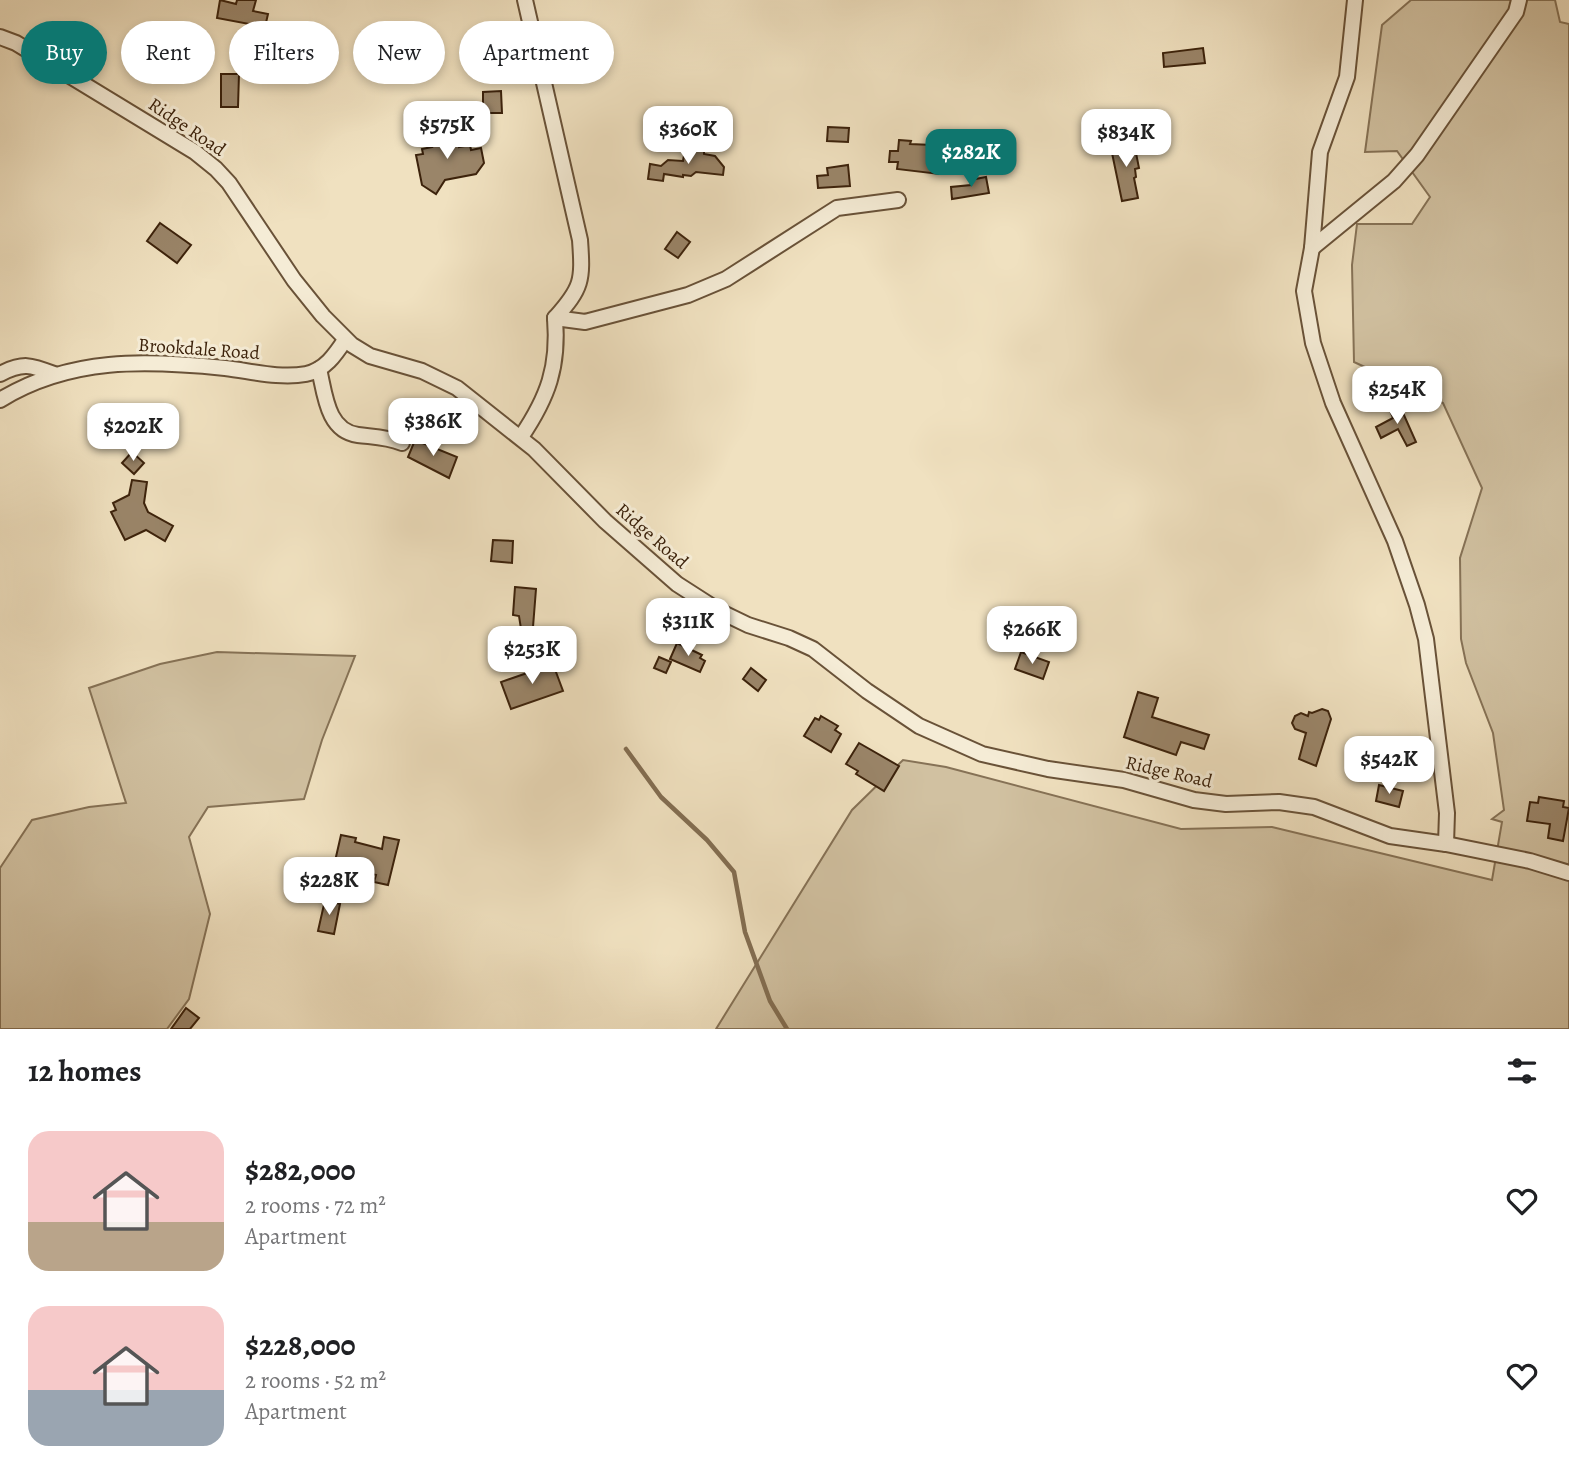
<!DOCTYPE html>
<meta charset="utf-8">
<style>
body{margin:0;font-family:Alegreya,serif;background:#f6f6f6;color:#202124;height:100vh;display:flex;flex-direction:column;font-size:26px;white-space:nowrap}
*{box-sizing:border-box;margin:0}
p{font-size:23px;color:#757577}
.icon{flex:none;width:38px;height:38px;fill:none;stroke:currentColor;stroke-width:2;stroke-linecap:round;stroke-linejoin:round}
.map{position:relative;height:1029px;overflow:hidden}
.panel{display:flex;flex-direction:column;background:#fff;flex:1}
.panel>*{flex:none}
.hud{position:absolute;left:21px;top:21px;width:700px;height:63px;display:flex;gap:14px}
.price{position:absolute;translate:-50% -60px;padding:0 16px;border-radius:14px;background:#fff;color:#222;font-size:23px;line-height:46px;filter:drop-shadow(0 2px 4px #0008)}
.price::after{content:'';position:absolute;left:50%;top:42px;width:21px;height:16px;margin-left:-10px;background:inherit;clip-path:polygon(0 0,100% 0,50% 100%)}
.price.active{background:#0f766e;color:#fff}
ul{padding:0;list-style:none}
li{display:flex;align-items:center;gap:21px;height:175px;padding:0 28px}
li span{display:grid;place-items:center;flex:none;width:196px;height:140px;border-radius:21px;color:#555}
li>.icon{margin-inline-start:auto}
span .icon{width:84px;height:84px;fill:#fffc;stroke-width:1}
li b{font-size:30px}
h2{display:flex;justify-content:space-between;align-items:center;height:84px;padding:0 28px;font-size:30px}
.tag{padding:0 24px;border-radius:32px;background:#fff;box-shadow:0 4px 10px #0003;font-size:24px;line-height:63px}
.tag.active{background:#0f766e;color:#fff}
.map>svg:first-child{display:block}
.green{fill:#d1c1a1;stroke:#867256;stroke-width:2}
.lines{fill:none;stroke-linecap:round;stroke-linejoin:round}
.stream{stroke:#836e52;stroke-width:4.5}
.building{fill:#9a8569;stroke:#3c220b;stroke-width:2}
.minor-casing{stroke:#695238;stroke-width:18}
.minor{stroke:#f5ecd6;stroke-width:14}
.labels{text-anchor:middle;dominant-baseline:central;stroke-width:6;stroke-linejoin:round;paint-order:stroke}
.street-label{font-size:19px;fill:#3c220b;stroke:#f5ecd6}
</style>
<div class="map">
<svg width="1569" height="1029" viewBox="0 0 1569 1029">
<rect width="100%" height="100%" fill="#f0e1c0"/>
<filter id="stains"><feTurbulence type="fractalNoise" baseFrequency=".00286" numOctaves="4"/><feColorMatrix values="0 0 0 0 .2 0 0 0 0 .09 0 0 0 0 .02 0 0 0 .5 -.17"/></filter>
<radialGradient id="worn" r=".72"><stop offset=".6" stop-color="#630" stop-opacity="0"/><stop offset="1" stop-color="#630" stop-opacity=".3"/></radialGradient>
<g class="green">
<polygon points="1411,0 1555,0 1560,22 1569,24 1569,1029 716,1029 852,810 903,760 946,767 1181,829 1272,827 1492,880 1502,822 1492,819 1504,810 1493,733 1466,663 1461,639 1460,558 1482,488 1443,403 1354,362 1352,265 1357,224 1412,224 1430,197 1397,151 1365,152 1382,25"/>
<polygon points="217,652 355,656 322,740 304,799 208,807 189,837 210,914 189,999 167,1029 0,1029 0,868 32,820 89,807 126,803 89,688 160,664"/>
</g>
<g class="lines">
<polyline class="stream" points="626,749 661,797 707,840 734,872 745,932 770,1001 787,1029"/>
</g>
<g class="building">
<polygon points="220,0 236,4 237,0 256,0 253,11 268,14 265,27 217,18"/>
<polygon points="1203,48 1205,63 1164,67 1163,53"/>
<polygon points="221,74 239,74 238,107 221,107"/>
<polygon points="501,91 502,113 483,113 483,92"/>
<polygon points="828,127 849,128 848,142 827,141"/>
<polygon points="435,129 440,140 457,136 459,147 470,145 471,150 481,148 484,163 476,174 445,180 436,194 422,185 416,155 423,154 422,149 432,147 425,133"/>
<polygon points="899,140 911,141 910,144 933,145 937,141 944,149 940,153 939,174 897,169 898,162 889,162 890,151 898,151"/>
<polygon points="1127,140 1127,144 1134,143 1139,168 1135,169 1136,177 1134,178 1138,198 1122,201 1112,153 1116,153 1114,142"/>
<polygon points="694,145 704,147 704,154 715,156 724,167 723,175 696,172 691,176 683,175 683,177 664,174 663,181 648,179 650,164 661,166 668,160 683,161 684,155 693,149"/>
<polygon points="848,165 850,186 818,188 817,176 828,175 827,168"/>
<polygon points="986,177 989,193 952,199 951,187 971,185 970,180"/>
<polygon points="160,223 191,245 177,263 147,241"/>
<polygon points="677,232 690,242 678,258 665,249"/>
<polygon points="1399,404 1416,442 1407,446 1398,429 1381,438 1376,427 1393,418 1389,408"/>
<polygon points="108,413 114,431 95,438 89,419"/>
<polygon points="415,440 457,457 449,478 408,457"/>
<polygon points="132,452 144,463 134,474 122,463"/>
<polygon points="132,480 147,482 144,503 148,512 173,526 165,541 146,530 125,540 111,512 116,510 113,503 129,495"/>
<polygon points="493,540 513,541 512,563 491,561"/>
<polygon points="515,587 536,589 533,627 536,627 539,646 524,648 519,616 513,615"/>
<polygon points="677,643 702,655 700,658 705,661 700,672 670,659"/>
<polygon points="1021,652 1049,662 1043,679 1015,669"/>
<polygon points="659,657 671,662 666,673 654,668"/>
<polygon points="553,664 563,691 511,709 501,682"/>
<polygon points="751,668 766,680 758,691 743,679"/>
<polygon points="1138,692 1158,698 1152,717 1209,735 1204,749 1181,742 1176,755 1124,737"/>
<polygon points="1322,709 1328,711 1331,719 1316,766 1299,759 1306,733 1295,729 1292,723 1295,716 1301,713 1308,716 1309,712 1312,713"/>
<polygon points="821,716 838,726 835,730 841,734 831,752 804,736 815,718 819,720"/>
<polygon points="859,743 899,766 884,791 856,774 858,771 846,764"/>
<polygon points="1379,785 1403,791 1399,807 1376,801"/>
<polygon points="1539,797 1564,801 1563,807 1569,808 1563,841 1548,838 1550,824 1527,821 1530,802 1538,803"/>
<polygon points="341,835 356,838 355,842 382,849 384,837 399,840 388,885 374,882 376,875 349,869 348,874 333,870"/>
<polygon points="325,900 340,904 334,934 318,931"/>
<polygon points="186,1008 199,1018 190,1029 171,1029"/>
</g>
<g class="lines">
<defs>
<g id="minor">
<path d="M525,0L580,240C583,281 582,288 555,318"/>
<polyline points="1355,0 1347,77 1320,152 1312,248 1304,291 1313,343 1333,403 1395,541 1417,605 1426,639 1447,813 1446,844"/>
<polyline points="0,37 16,43 195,152 216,169 229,183 294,280 323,316 352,345 370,356 422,371 457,388 534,449 605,521 677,584 719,611 748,625 789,638 813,649 867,691 919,726 982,754 1048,769 1124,780 1194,800 1226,804 1279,802 1314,807 1390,836 1446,844 1530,861 1569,873"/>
<polyline points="1312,248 1394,181 1417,155 1516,12 1519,0"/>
<polyline points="555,318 585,322 688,295 726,279 837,208 898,200"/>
<path d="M319,369C325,394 327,431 358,435C374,437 387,437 402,443"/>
<path d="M0,374C23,362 31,365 54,374"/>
<path d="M0,400C70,357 146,360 225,368C251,371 280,379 306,374C325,370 335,355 345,340"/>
<path d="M521,437C548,397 559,367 555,318"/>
</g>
</defs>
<use href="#minor" class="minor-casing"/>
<use href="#minor" class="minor"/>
</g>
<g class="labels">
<g class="street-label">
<text transform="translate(187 127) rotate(34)">Ridge Road</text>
<text transform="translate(199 349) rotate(4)">Brookdale Road</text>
<text transform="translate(652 536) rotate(41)">Ridge Road</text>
<text transform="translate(1169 772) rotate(13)">Ridge Road</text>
</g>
</g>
<rect width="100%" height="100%" filter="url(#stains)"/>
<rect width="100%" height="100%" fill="url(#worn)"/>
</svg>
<b class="price" style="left:447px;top:161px">$575K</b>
<b class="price" style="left:688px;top:166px">$360K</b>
<b class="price" style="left:1126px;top:169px">$834K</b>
<b class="price active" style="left:971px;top:189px">$282K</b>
<b class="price" style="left:1397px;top:426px">$254K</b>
<b class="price" style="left:433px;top:458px">$386K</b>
<b class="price" style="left:133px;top:463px">$202K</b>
<b class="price" style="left:688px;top:658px">$311K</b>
<b class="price" style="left:1032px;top:666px">$266K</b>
<b class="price" style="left:532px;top:686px">$253K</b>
<b class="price" style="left:1389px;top:796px">$542K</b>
<b class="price" style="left:329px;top:917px">$228K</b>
<div class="hud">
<a class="tag active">Buy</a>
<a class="tag">Rent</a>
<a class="tag">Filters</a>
<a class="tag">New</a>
<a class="tag">Apartment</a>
</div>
</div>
<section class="panel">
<h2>12 homes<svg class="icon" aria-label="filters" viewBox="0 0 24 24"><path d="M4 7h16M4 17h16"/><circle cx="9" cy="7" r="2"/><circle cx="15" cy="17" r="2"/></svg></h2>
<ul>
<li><span style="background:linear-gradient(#f6c9c9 65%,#b9a48a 0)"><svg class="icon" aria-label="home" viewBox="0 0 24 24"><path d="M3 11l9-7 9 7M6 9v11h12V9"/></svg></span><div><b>$282,000</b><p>2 rooms · 72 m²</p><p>Apartment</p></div><svg class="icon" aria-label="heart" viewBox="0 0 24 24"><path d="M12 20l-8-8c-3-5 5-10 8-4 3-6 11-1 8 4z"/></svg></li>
<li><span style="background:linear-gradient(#f6c9c9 60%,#9aa5b1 0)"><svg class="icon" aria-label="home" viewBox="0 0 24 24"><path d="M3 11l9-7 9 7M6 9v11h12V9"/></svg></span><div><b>$228,000</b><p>2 rooms · 52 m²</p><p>Apartment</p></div><svg class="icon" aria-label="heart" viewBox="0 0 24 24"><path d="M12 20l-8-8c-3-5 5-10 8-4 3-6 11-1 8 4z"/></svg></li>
</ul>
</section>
